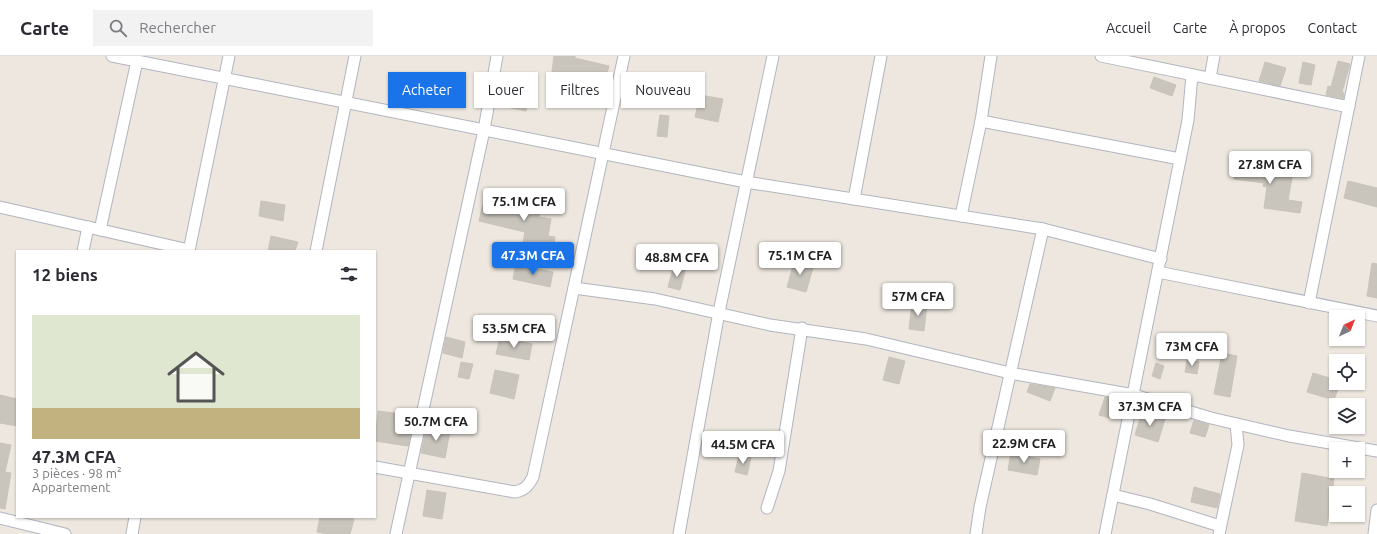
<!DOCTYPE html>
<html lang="fr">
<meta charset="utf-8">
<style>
body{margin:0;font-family:Ubuntu,sans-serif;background:#f2f2f3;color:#2b2b33;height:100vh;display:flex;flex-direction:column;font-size:15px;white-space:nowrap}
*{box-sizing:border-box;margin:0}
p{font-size:13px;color:#7c7c81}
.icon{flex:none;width:22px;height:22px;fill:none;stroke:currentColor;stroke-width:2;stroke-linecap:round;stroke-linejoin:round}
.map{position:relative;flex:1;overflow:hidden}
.sheet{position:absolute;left:16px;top:194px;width:360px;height:268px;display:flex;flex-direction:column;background:#fff;border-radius:0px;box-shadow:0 1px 3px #0004}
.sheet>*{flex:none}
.top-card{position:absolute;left:388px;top:16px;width:380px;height:36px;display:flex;gap:8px}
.needle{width:26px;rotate:43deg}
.controls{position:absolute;left:1329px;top:254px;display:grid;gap:8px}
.controls a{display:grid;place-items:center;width:36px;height:36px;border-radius:0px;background:#fff;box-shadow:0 1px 3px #0004;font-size:20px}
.price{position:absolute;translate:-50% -34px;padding:0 9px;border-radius:4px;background:#fff;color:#222;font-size:13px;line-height:26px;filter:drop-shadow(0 1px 2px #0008)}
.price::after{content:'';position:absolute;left:50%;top:24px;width:12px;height:9px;margin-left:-6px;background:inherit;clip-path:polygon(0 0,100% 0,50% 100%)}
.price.on{background:#1a73e8;color:#fff}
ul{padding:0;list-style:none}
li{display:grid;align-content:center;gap:8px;height:212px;padding:0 16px}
li span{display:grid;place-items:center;height:124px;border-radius:0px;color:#555}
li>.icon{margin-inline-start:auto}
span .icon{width:72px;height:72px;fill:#fffc;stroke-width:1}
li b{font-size:17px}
h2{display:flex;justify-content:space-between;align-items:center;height:48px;padding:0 16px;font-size:17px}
.tag{padding:0 14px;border-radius:0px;background:#fff;box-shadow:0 1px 3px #0004;font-size:14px;line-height:36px}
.tag.on{background:#1a73e8;color:#fff}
header{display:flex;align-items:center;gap:24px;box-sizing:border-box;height:56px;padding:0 20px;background:#fff;border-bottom:1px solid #e1e1e2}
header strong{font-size:19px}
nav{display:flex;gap:22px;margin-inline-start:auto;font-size:14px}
.search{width:280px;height:36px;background:#f2f2f3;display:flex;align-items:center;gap:10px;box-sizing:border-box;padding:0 14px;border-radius:0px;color:#7c7c81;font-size:15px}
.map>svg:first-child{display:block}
.building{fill:#c9c5bd;stroke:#c9c3b8}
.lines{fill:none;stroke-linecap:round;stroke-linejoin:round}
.street-casing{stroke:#b2b5bf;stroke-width:13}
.street{stroke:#fff;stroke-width:11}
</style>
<header>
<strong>Carte</strong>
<div class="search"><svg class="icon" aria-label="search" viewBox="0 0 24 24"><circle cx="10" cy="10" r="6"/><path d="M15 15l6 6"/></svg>Rechercher</div>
<nav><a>Accueil</a><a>Carte</a><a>À propos</a><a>Contact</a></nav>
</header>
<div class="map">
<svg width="1377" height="478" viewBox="0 0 1377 478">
<rect width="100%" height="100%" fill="#ede7df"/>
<g class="building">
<polygon points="554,0 575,0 575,2 609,10 603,35 577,27 551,23"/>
<polygon points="1338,5 1350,8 1342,36 1344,37 1343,43 1326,39 1328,30 1331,31"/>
<polygon points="1265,6 1286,12 1280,30 1259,25"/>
<polygon points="1303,6 1315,9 1311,29 1299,27"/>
<polygon points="503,21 532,26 526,55 497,49"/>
<polygon points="1154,21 1176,29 1172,40 1150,32"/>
<polygon points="700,39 723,43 718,66 695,61"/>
<polygon points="660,59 669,60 667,81 657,80"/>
<polygon points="1236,104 1255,106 1255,110 1293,117 1288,144 1302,146 1300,157 1264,152 1267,131 1263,130 1264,127 1234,123"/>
<polygon points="1348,125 1377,132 1377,151 1344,142"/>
<polygon points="526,134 543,137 539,161 551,163 548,180 555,181 553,197 522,192 525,176 479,165 483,148 522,157"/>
<polygon points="261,145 285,149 283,165 259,160"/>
<polygon points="271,180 298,186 295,195 268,195"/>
<polygon points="795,203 814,208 806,236 787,231"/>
<polygon points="1372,207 1377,208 1377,242 1367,240"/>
<polygon points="516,209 553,216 550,231 513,223"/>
<polygon points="674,209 686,212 680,234 668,231"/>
<polygon points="912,247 927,249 924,275 909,273"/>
<polygon points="446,281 465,286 462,302 443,297"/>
<polygon points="500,281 532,288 529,304 496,298"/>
<polygon points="1222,297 1237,300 1230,341 1214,338"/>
<polygon points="889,301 905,305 899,328 883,324"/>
<polygon points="1187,304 1199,306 1197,318 1185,316"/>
<polygon points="461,306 473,308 469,323 458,321"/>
<polygon points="1156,307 1164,310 1160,323 1152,320"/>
<polygon points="495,314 519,319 514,343 490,337"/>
<polygon points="1313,317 1336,324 1336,327 1340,327 1334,344 1307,336"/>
<polygon points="1030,328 1055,332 1050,345 1027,336"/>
<polygon points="0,339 17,343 17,370 0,367"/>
<polygon points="1105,341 1116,343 1109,362 1099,359"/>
<polygon points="378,355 409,359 408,367 413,368 408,390 375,385"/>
<polygon points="1142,356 1165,363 1158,386 1135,379"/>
<polygon points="1194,364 1209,369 1205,381 1190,377"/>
<polygon points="427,371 450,375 445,402 421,397"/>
<polygon points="0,387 11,389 5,416 11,417 5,453 0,452"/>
<polygon points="1011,397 1040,403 1037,419 1008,414"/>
<polygon points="739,399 751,402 747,419 735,416"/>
<polygon points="1302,417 1334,423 1327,470 1295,465"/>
<polygon points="1194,431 1220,438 1217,452 1191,446"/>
<polygon points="427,434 446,437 442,463 423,460"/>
<polygon points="320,461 344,461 354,463 350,478 327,478 317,476"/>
</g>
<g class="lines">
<defs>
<g id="street">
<polyline points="112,0 746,126 1043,173 1161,203"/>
<polyline points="1101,0 1349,51"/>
<polyline points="1210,22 1214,0"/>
<polyline points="981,65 1180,103"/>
<polyline points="854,143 881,0"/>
<polyline points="0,151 189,194"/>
<polyline points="961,160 981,65 991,0"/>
<polyline points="100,174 137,5"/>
<polyline points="83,195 88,171"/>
<polyline points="189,195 229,0"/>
<polyline points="316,195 355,0"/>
<polyline points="1158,216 1377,260"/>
<polyline points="574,232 655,243 770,269 866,283 1010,317 1134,339 1211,362 1289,380 1377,395"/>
<polyline points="1309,247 1359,0"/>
<path d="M375,411L515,436C525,434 528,430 533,421L624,0"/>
<polyline points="1113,439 1150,448 1220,470"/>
<polyline points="767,452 779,415 802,272"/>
<polyline points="0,462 65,478"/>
<polyline points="132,478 135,461"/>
<polyline points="396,478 484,74 497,0"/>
<polyline points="679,478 719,256 773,0"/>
<polyline points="976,478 980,451 1043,173"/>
<polyline points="1105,478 1188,64 1192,19"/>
<polyline points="1219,478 1238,389 1236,368"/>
<polyline points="1374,478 1377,454"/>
</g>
</defs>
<use href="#street" class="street-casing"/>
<use href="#street" class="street"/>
</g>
</svg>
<div class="controls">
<a><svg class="needle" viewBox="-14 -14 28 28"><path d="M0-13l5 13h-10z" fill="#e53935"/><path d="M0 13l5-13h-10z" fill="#7c7c81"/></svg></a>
<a><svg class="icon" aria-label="locate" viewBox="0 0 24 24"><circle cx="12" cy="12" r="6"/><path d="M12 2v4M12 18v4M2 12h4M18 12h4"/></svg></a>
<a><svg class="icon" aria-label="layers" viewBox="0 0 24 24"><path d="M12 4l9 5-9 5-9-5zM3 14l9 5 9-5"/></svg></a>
<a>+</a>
<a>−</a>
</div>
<b class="price" style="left:1270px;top:129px">27.8M CFA</b>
<b class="price" style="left:524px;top:166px">75.1M CFA</b>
<b class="price on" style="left:533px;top:220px">47.3M CFA</b>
<b class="price" style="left:800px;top:220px">75.1M CFA</b>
<b class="price" style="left:677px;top:222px">48.8M CFA</b>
<b class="price" style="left:918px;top:261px">57M CFA</b>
<b class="price" style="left:514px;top:293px">53.5M CFA</b>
<b class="price" style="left:1192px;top:311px">73M CFA</b>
<b class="price" style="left:1150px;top:371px">37.3M CFA</b>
<b class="price" style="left:436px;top:386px">50.7M CFA</b>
<b class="price" style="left:1024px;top:408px">22.9M CFA</b>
<b class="price" style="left:743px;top:409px">44.5M CFA</b>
<div class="top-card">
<a class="tag on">Acheter</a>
<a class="tag">Louer</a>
<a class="tag">Filtres</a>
<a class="tag">Nouveau</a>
</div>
<section class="sheet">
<h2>12 biens<svg class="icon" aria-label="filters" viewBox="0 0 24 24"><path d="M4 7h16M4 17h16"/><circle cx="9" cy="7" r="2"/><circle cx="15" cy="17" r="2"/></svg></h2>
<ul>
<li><span style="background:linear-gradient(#dfe7d0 75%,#c2b280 0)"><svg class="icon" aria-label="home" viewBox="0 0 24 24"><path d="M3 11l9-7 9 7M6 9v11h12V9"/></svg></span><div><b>47.3M CFA</b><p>3 pièces · 98 m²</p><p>Appartement</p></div></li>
</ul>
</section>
</div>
